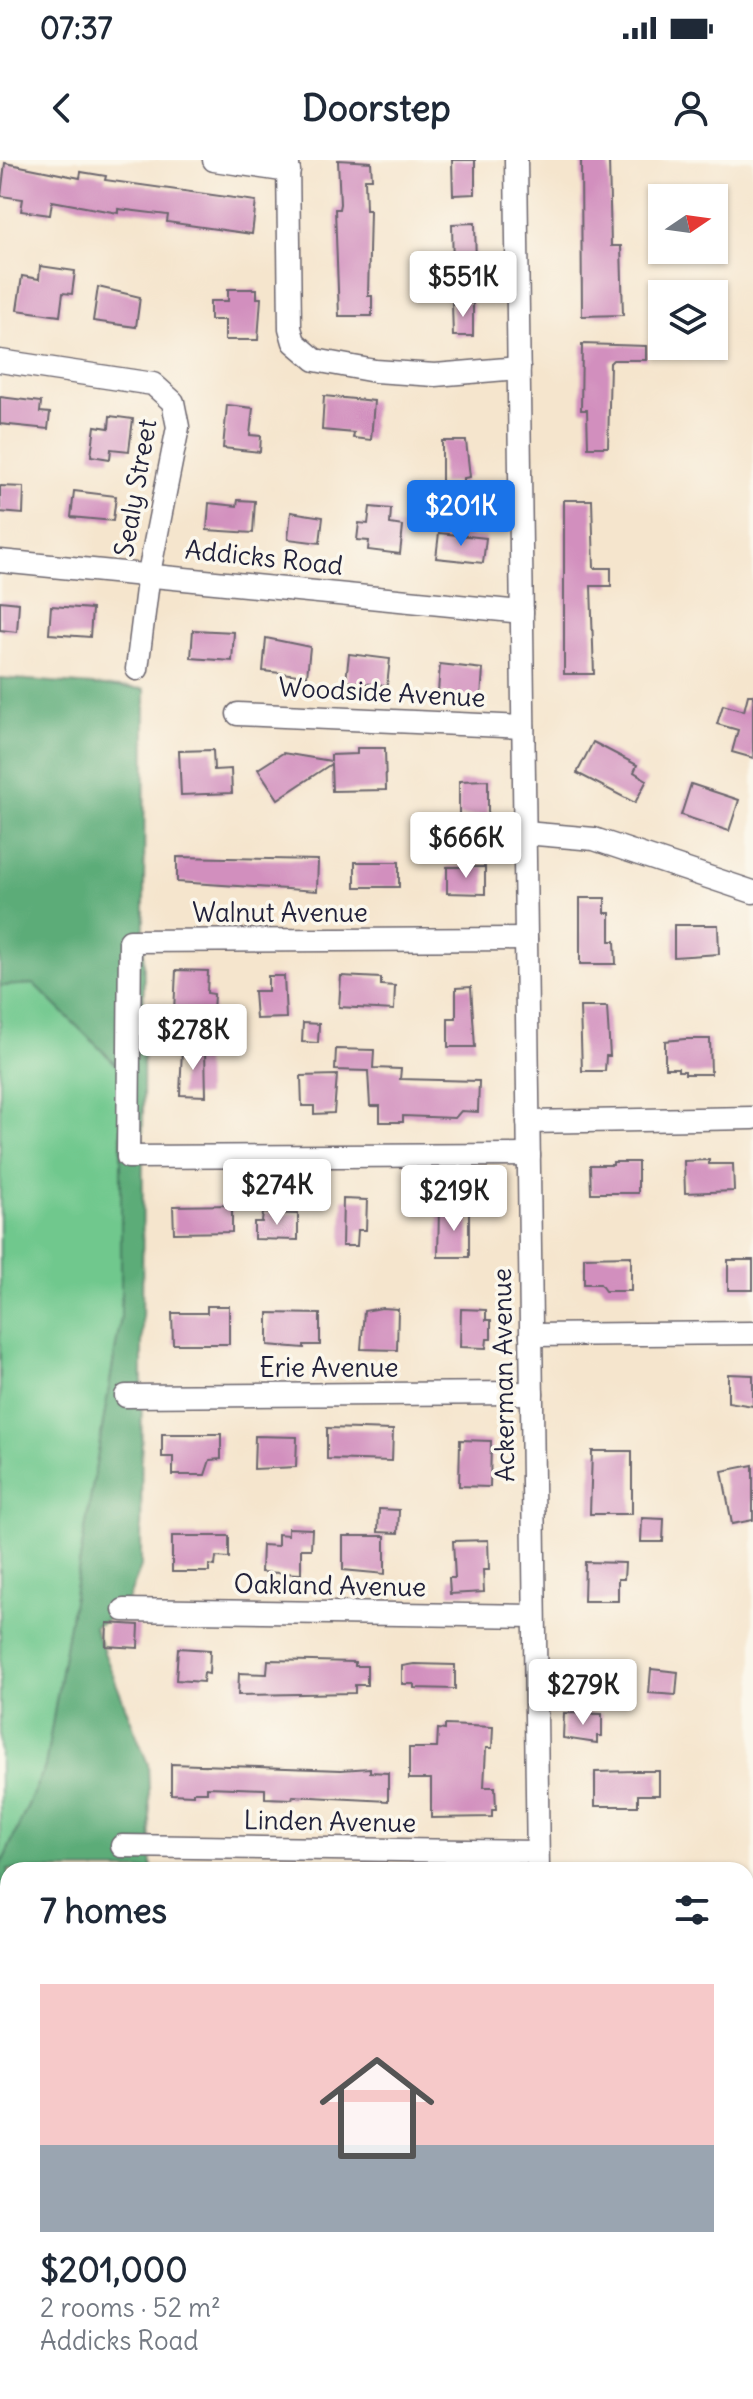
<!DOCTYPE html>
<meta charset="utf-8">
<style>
body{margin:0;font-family:Delius,sans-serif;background:#f6f6f7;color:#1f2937;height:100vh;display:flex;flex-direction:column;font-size:30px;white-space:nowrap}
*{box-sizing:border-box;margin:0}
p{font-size:26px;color:#747a83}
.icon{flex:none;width:44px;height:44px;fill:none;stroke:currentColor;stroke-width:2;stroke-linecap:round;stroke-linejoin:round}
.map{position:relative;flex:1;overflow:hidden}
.side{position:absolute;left:0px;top:1702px;width:754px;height:538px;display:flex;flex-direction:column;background:#fff;border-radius:24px 24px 0 0;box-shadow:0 2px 6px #0004}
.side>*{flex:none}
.needle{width:52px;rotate:77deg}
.buttons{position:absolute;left:648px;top:24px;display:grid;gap:16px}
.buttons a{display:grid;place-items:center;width:80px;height:80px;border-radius:0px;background:#fff;box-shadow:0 2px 6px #0004;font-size:40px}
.price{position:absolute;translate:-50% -68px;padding:0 18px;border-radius:8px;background:#fff;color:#222;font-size:26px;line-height:52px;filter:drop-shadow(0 2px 4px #0008)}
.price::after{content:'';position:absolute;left:50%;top:48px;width:24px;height:18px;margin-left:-12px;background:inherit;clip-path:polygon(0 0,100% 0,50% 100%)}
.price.selected{background:#1a73e8;color:#fff}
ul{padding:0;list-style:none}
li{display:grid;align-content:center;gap:16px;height:424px;padding:0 40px}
li span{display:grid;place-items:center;height:248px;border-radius:0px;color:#555}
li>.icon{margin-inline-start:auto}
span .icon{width:144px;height:144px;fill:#fffc;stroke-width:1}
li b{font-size:34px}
h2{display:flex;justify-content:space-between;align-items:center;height:96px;padding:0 40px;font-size:34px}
.status{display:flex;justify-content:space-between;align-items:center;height:56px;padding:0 40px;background:#fff;direction:ltr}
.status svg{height:22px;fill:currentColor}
header{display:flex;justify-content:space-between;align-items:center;height:104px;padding:0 40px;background:#fff;font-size:36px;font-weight:800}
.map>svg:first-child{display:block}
.green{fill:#70c88d;stroke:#497564;stroke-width:2}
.forest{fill:#5cac78;stroke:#3f675a;stroke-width:2}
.building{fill:#d28fbe}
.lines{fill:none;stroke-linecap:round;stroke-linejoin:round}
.minor-casing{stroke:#6c666e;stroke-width:25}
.minor{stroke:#fff;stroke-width:22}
.labels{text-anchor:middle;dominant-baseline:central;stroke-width:7;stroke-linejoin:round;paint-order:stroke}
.street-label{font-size:26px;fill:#22223b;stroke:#fbf7ec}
</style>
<div class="status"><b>07:37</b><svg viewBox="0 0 49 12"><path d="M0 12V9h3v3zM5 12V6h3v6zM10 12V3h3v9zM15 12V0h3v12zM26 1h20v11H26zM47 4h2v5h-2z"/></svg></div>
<header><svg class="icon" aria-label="back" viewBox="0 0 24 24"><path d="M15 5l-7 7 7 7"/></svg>Doorstep<svg class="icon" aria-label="person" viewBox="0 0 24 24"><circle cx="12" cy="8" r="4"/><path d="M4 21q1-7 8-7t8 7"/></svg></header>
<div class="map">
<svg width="753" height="2239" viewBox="0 0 753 2239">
<rect width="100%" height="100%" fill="#fbf7ec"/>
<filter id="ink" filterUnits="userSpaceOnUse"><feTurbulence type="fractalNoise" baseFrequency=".0125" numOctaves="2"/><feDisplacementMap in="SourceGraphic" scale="16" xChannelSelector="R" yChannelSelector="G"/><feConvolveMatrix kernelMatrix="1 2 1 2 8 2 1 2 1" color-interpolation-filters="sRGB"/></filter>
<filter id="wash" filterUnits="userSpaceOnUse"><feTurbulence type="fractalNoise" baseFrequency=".006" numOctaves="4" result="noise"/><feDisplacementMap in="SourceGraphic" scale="32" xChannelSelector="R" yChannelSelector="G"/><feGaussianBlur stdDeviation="1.8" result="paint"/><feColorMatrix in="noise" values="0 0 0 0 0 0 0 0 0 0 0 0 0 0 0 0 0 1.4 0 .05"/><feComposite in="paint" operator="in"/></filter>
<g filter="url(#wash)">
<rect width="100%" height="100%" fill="#f5e5cd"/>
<polygon class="green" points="34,824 121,909 121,1157 45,1607 0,1708 0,826"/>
<polygon class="forest" points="0,518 145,529 141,1407 124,1450 94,1467 148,1604 152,1710 8,1710 8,1987 0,1988 0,1708 45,1607 121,1157 121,909 34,824 0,826"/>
<g id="blocks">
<g class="building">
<polygon points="338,0 371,2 372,19 365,19 366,50 370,50 368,136 372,136 372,156 339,156 335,49 339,49 340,44"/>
<polygon points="452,0 475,0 475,34 453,35"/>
<polygon points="581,0 609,0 611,86 621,86 623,155 582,156"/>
<polygon points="5,3 80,18 81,12 106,16 105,20 256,41 252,74 167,62 168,55 118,49 118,53 52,41 50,55 21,51 23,39 1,36"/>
<polygon points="475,63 476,106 453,107 452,64"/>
<polygon points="40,106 75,111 72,134 63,133 60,156 17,150 22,116 39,119"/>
<polygon points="98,127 140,137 136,167 93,161"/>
<polygon points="228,129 257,129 257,138 261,138 258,180 225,180 225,160 210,160 210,141 228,141"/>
<polygon points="452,143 473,143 473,176 453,176"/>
<polygon points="582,184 646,186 646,200 613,200 610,203 608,287 588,287 587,250 581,250"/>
<polygon points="324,236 374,241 371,280 353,278 354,273 322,270"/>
<polygon points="0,237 41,242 40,252 50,253 48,269 0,264"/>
<polygon points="227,245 253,248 250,275 261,276 260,292 223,288"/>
<polygon points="110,256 133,259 129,291 111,289 110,299 91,296 95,266 109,268"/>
<polygon points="442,281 466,281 470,317 464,318 464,323 442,323"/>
<polygon points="0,326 24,327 23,354 0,352"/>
<polygon points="74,331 116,336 113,361 71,357"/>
<polygon points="238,340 255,341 253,373 207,370 209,343 237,346"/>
<polygon points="564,340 592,340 594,408 611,408 611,426 591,426 594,514 564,514"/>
<polygon points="370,347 391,349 390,364 403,366 400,394 368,390 369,381 357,380 359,363 368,364"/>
<polygon points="291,352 323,357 320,383 288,379"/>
<polygon points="439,373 486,378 483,403 436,398"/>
<polygon points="0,441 19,443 17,472 0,470"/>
<polygon points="51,446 92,449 90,477 49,474"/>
<polygon points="193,470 234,472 232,501 191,498"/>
<polygon points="266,478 310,487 307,516 263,511"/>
<polygon points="349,494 390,499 387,526 346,521"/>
<polygon points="440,504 483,509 481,538 438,533"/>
<polygon points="748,535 753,535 753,598 732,592 738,570 717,564 723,545 744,551"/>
<polygon points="593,582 637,605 634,612 647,620 635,643 577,613"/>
<polygon points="357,588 385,588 386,630 332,631 331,604 278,639 258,609 283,593 331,601 331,595 357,594"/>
<polygon points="213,590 214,610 231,609 232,633 181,635 179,591"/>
<polygon points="488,620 488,656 459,656 459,621"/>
<polygon points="691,624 739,640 729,671 681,655"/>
<polygon points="177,697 318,700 317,731 177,722"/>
<rect x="355" y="702" width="44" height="25"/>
<polygon points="447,707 485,707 485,734 447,733"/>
<polygon points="580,738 605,738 605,753 610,753 610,781 615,781 616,804 580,804"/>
<polygon points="674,765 718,765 719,794 674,797"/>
<polygon points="176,810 208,811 207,833 214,834 213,853 174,852"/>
<polygon points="268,816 284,816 286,858 256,859 254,831 268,831"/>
<polygon points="341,816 381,818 381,825 395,826 394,850 339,847"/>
<polygon points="471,827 475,887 448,887 448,858 456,858 456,828"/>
<polygon points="580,847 607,847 610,896 606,896 605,911 582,911"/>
<polygon points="303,863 319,864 318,883 302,882"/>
<polygon points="685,879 710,879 711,914 685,914 685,911 678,911 678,908 665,908 665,881"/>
<polygon points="182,888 205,889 206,936 180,935"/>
<polygon points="336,889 374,890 373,908 401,909 400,919 479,921 478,952 461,951 455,958 403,956 403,962 380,962 380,946 370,946 368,911 335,910"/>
<polygon points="337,915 334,953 314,954 314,946 302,946 301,916"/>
<polygon points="709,1000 709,1004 733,1004 734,1031 685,1033 684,1001"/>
<polygon points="613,1002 638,1002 638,1033 591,1033 590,1005 613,1005"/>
<polygon points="343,1039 367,1040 366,1070 358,1070 357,1086 342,1086"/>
<polygon points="232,1045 232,1072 174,1073 173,1046"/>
<polygon points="439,1049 469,1050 469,1097 438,1097"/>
<polygon points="263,1053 298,1054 298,1080 254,1079 254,1062 262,1062"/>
<polygon points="631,1096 631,1131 605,1131 600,1124 584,1124 584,1097"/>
<rect x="728" y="1100" width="25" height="30"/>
<polygon points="207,1146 229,1146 229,1184 173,1184 172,1153 207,1153"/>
<polygon points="382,1148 398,1149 397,1190 361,1189 364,1151"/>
<polygon points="461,1149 486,1150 486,1160 491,1160 491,1179 487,1179 486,1188 460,1187"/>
<polygon points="268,1153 320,1154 320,1185 304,1185 304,1188 268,1185"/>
<polygon points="728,1214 753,1215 753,1246 728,1242"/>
<polygon points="327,1268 393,1270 392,1301 327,1299"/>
<polygon points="162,1274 221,1274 221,1299 210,1300 205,1315 173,1315 173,1297 162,1297"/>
<polygon points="255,1276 297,1277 296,1307 254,1309"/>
<polygon points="460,1280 491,1281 490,1327 459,1326"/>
<polygon points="592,1291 632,1291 632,1354 590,1354"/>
<polygon points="753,1305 753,1360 732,1364 722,1311"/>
<polygon points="379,1349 399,1350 398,1373 378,1372"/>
<polygon points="642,1358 664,1359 663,1382 641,1382"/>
<polygon points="288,1368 312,1369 311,1389 301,1389 301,1414 261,1412 262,1385 278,1386 278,1374 288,1375"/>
<polygon points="172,1376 229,1376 229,1398 216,1397 215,1406 209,1405 209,1412 172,1412"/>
<polygon points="343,1376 385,1376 385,1414 343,1410"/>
<polygon points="488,1380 489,1410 483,1410 484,1432 450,1434 449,1418 455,1418 453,1381"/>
<polygon points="585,1402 625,1403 624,1419 618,1419 618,1441 584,1441"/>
<polygon points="107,1463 139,1465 138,1488 106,1486"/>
<polygon points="178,1488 210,1490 209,1514 204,1513 203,1522 176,1520"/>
<polygon points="268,1500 355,1502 355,1506 367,1506 367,1525 355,1525 355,1533 238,1535 239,1513 267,1514"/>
<polygon points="414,1504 455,1505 455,1529 414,1528 414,1524 402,1524 402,1506"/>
<polygon points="651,1509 678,1512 676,1535 649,1533"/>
<polygon points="564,1553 602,1554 602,1576 597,1576 597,1583 563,1578"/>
<polygon points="445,1565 493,1567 492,1588 486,1588 484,1627 495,1627 496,1650 492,1650 492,1657 431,1658 431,1619 409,1619 409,1588 437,1588 438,1569 445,1570"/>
<polygon points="171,1604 341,1610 370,1608 370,1612 388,1613 388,1641 293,1636 292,1639 265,1638 265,1629 207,1627 207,1632 193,1632 193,1635 171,1634"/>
<polygon points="635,1611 659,1611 659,1635 638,1635 638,1646 595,1646 595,1612"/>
</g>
</g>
</g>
<g filter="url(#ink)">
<use href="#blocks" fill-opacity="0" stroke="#6c666e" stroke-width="2"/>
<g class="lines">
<defs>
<g id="minor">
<polyline points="214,0 289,11"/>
<polyline points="288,0 290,168 294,182 315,200 375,211 435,215 519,208"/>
<polyline points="516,0 538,1710"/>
<polyline points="0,201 153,224 173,242 178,267 149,413 137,509"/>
<polyline points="0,401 522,452"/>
<polyline points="238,554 523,567"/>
<polyline points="525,673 594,679 753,732"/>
<polyline points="526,779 130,781 128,997 529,995"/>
<polyline points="528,962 753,958"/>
<polyline points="531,1175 753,1173"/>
<polyline points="126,1236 532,1233"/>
<polyline points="124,1450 534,1456"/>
<polyline points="122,1686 537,1692"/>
<polyline points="746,1778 753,1778"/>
<polyline points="746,2058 753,2060"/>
<polyline points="0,2140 8,2140"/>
<polyline points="539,2239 539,2232"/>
</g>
</defs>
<use href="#minor" class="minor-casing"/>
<use href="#minor" class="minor"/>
</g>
</g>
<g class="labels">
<g class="street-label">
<text transform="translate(135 328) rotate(-80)">Sealy Street</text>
<text transform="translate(264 397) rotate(6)">Addicks Road</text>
<text transform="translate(382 532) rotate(3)">Woodside Avenue</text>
<text x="280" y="752">Walnut Avenue</text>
<text x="329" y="1207">Erie Avenue</text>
<text transform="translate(503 1215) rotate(-91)">Ackerman Avenue</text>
<text transform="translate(330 1425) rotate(1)">Oakland Avenue</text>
<text transform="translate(330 1661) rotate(1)">Linden Avenue</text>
</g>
</g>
</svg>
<div class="buttons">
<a><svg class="needle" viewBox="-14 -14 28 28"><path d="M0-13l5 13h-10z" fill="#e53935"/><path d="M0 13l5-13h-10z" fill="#747a83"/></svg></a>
<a><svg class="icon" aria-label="layers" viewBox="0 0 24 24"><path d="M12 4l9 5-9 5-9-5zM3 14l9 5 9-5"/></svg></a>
</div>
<b class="price" style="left:463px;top:159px">$551K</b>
<b class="price selected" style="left:461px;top:388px">$201K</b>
<b class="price" style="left:466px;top:720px">$666K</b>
<b class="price" style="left:193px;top:912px">$278K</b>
<b class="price" style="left:277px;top:1067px">$274K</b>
<b class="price" style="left:454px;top:1073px">$219K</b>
<b class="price" style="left:583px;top:1567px">$279K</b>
<section class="side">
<h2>7 homes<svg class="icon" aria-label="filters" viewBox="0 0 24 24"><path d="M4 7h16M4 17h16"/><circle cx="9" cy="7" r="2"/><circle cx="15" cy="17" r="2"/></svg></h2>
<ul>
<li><span style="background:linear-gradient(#f6c9c9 65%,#9aa5b1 0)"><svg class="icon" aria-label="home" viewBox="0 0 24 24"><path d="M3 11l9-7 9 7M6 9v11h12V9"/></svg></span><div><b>$201,000</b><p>2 rooms · 52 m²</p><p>Addicks Road</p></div></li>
</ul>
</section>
</div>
